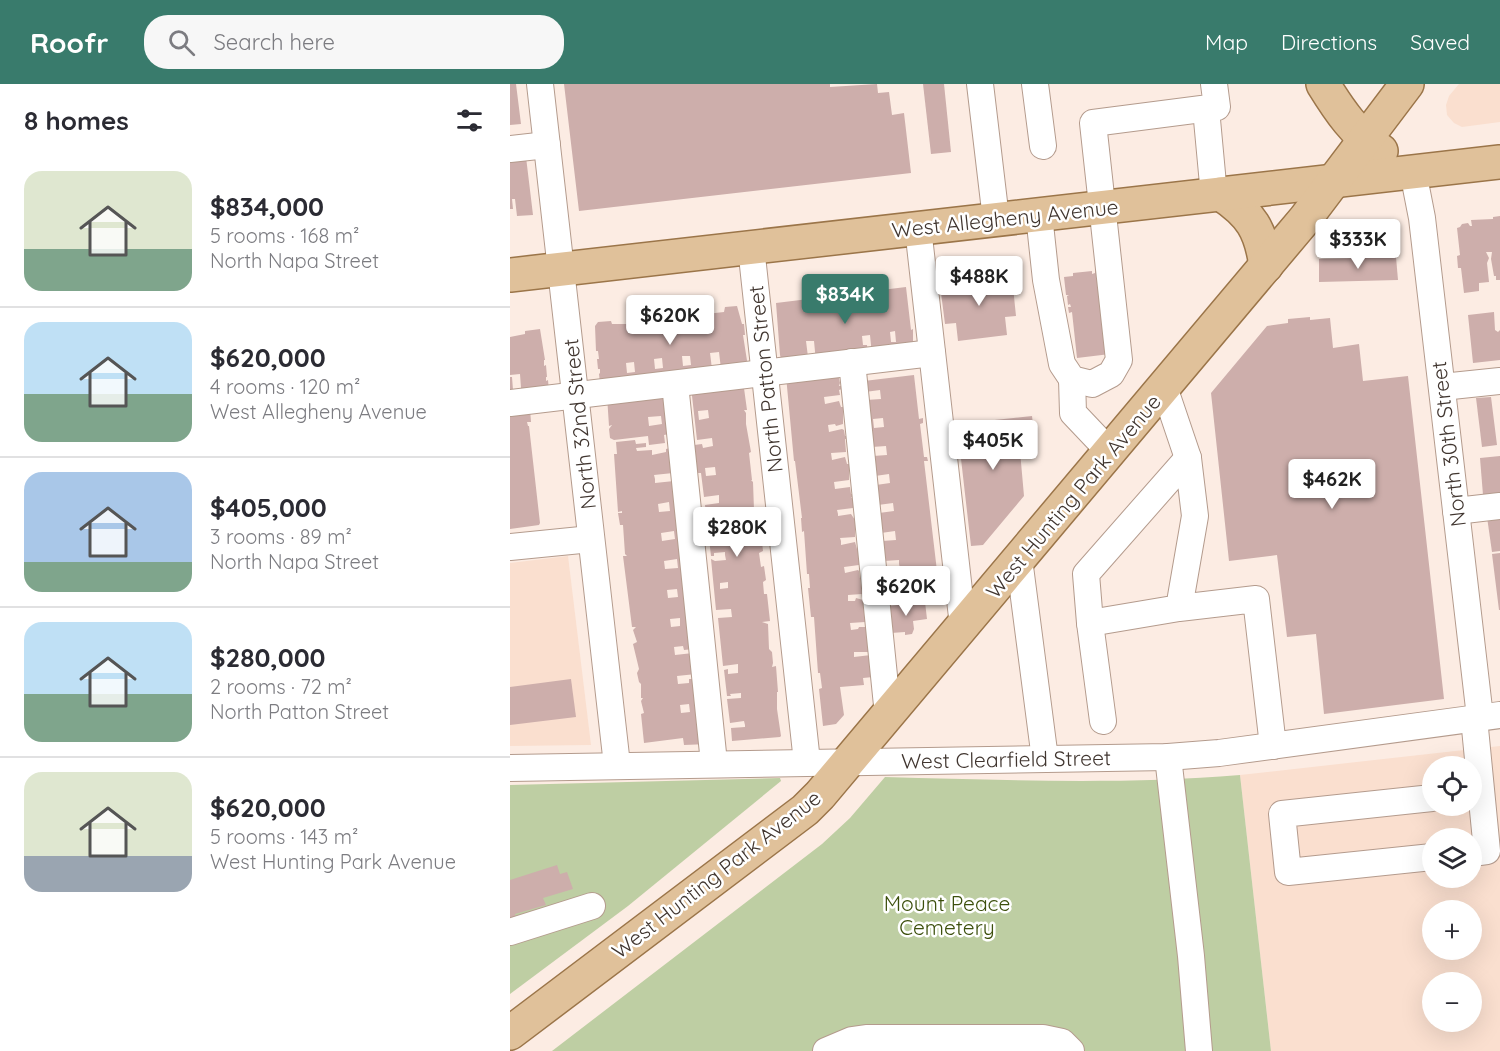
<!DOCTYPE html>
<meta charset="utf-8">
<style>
body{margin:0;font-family:Quicksand,sans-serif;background:#f7f7f7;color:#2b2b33;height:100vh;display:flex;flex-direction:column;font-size:22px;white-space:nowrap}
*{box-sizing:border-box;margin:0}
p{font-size:20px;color:#7c7c81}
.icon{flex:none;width:33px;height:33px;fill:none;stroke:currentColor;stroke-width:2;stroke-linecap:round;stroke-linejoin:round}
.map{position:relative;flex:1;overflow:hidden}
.sheet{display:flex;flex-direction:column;background:#fff;width:510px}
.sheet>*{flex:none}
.fabs{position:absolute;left:912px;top:672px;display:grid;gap:12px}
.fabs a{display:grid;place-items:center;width:60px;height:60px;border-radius:50%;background:#fff;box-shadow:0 6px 24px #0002;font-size:30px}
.price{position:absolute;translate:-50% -51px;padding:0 14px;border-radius:6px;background:#fff;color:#222;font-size:20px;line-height:39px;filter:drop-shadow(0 2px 3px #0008)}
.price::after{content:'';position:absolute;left:50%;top:36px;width:18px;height:14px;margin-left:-9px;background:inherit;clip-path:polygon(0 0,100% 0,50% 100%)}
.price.current{background:#397b6c;color:#fff}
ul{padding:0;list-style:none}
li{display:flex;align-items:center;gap:18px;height:150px;padding:0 24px}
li+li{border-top:2px solid #e1e1e2}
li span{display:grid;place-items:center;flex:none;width:168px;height:120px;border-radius:18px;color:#555}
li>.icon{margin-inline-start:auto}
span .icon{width:72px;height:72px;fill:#fffc;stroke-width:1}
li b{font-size:26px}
h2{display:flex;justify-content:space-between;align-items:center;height:72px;padding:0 24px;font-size:26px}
header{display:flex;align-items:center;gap:36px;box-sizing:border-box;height:84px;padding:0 30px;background:#397b6c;color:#fff}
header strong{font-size:28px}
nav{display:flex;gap:33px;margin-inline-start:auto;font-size:21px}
.search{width:420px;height:54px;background:#f7f7f7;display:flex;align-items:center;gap:15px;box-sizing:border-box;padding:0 21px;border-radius:24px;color:#7c7c81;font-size:22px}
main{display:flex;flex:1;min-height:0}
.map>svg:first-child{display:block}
.built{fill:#fadfcf;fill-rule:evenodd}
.green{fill:#becea3}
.building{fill:#cdaeab;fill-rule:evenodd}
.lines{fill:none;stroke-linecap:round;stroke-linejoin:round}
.minor-casing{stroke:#b49b8d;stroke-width:28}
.major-casing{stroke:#9b7549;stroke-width:36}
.minor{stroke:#fff;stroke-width:26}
.major{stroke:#e0c19a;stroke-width:33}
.labels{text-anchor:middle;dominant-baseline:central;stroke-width:5;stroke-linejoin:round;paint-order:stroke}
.street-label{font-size:21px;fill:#413630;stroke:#fff}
.park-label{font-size:21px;fill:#3c4f0c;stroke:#fff}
</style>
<header>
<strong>Roofr</strong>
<div class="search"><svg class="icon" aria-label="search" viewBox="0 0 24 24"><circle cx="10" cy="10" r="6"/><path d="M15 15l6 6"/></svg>Search here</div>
<nav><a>Map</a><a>Directions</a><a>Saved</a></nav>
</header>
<main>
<section class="sheet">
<h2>8 homes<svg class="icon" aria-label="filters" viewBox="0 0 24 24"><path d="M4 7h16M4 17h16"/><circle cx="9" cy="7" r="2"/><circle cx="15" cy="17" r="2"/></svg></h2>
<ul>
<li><span style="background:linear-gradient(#dfe7d0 65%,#7fa58c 0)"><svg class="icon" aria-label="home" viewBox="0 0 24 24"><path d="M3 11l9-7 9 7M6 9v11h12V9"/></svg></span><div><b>$834,000</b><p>5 rooms · 168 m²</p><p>North Napa Street</p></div></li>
<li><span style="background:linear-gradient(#bfe0f5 60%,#7fa58c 0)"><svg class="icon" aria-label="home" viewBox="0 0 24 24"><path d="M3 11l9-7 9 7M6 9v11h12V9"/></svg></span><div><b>$620,000</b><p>4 rooms · 120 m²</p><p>West Allegheny Avenue</p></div></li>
<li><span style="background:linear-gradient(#a9c7e8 75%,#7fa58c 0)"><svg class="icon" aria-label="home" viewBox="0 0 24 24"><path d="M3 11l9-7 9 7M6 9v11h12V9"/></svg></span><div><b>$405,000</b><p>3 rooms · 89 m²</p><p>North Napa Street</p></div></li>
<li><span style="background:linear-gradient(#bfe0f5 60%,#7fa58c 0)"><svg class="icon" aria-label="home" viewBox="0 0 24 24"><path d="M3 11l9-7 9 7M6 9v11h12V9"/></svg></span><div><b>$280,000</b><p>2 rooms · 72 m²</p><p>North Patton Street</p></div></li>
<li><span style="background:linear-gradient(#dfe7d0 70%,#9aa5b1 0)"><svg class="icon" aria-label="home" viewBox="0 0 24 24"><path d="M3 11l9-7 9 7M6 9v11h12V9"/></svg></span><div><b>$620,000</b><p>5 rooms · 143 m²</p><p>West Hunting Park Avenue</p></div></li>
</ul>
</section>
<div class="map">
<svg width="990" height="967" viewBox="0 0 990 967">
<rect width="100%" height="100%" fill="#fcece3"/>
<g class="built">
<polygon points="949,0 990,0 990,38 952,43 944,39 937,31 936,21 939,12"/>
<polygon points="58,472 81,661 0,662 0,479"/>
<path d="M990,662V967H761L730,691ZM922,682H962V722H922ZM922,754H962V794H922ZM922,826H962V866H922ZM922,898H962V938H922Z"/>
</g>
<g class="green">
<path d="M730,691L761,967H42L312,760L340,734L375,693C493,696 612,701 730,691Z"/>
<polygon points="270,694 271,697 118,822 0,910 0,701"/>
</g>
<g class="building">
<polygon points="0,0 6,0 11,40 0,41"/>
<polygon points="54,0 320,0 320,3 367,0 368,9 379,8 382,31 394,29 401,89 69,127"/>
<polygon points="413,0 434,0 441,68 421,70"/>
<polygon points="16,73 23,131 7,132 5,115 2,115 3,125 0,125 0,75"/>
<polygon points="990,132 990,196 986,196 986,192 984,192 981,175 982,168 976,168 979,174 977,179 979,198 969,199 969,207 954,209 951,184 948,184 947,172 950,171 947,144 950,143 952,140 958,139 960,142 962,142 961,136 983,135 983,133"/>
<polygon points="886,173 888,196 809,198 809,175"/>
<polygon points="585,186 590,186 600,270 567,274 562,228 559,229 558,223 561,223 560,220 558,221 557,212 559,211 556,211 554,193 563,192 563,189 582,187 582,190 585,189"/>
<polygon points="493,193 499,196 503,203 506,232 495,233 497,251 448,257 446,239 435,240 430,201"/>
<path d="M396,203L401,246L403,245V264L362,271L360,251L352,252L353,261H357L358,270L306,278L304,257H296L298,273L272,278L270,271L266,219ZM385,247L386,258H381L380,248Z"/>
<path d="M227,222L232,240H234L235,251H233L238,283L211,285L209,268L200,269L202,285L90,299L89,290L90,289V285H88L87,275H89L88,267H86L85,242L88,238L101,237L102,240H116L159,234L185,231L187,232V231L214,228L215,223ZM172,272H180L181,281L173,282ZM152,274L153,284L145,285L144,275ZM124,278L125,288L117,289L116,279Z"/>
<polygon points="984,228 985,246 988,248 990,246 990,276 963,279 958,231"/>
<polygon points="800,233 800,236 820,234 823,264 849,260 853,297 898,292 934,615 814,630 806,550 777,553 767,471 719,477 701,309 757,242 778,239 778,235"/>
<polygon points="30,245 35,276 34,276 34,282 36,281 37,293 36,293 36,297 38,296 39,307 0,313 0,293 2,293 3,306 11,304 10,290 0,291 0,253 15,250 15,247"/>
<polygon points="327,286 330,299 329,302 331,302 332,305 329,306 330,311 314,313 315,320 329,317 331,323 333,323 333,340 326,342 325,340 318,341 319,348 332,345 334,346 335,352 337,352 338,355 335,355 336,368 321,369 322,376 335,373 337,380 339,380 339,396 324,398 325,405 340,403 341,410 343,410 343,413 341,413 343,415 343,424 327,426 328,430 328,432 341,430 345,436 345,453 330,454 331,457 331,461 345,458 347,465 349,464 349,481 334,483 335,489 348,486 349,487 352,510 338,511 338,517 345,517 346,514 353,516 355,527 358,526 358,531 355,531 355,538 340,539 341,546 348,545 349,543 366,543 367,553 357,554 359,556 358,568 344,568 344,573 361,571 363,593 353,594 354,601 330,603 334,631 326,640 313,642 309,605 312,604 310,589 308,589 304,533 301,533 298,504 300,504 299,490 297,490 294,447 292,448 291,434 292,434 285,377 284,377 276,292"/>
<path d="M404,291L409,335L413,334V339L410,340L414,373H417L418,377H414L429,504L393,509L392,504L378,505L375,486L390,484L389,480V476L374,477L372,457L386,456L385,447L371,449L369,429L384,427L383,419L368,421L366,401L380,399L379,390L365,392L363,372L377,371L376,362L362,363L356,316L371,315L370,306L355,308L354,297ZM373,334L374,343L364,344L363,335Z"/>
<path d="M233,297L237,326H234L236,329V340L241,368L239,369L242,396H241L243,398L244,426H248L249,439L246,440H250L253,467L249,469L251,483L254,482L256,496L253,498L254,510H257L260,537L252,538L258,540L259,565L262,568L263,579L262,583L266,582L268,608H267V625L271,652L270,653L222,657L221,644L235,643V641L234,637L220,639L217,615L231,614V609L220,610L221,612H217L214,586L218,585V590L228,589V580L213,582L208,534L222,533L221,525L206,526L201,475L205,477L216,476L215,471V468L204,469V472H201L198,446H202V448L212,447L211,439L201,441L202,444L193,445L191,432L196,431L195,421L209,419V411L194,413L191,389H187L184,361L192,360L193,364L203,362L202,354L187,356L181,303ZM198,326L199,334L189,336L188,327ZM205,383L206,391L196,392L195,384ZM218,498V504L210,505V499Z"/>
<path d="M154,306L159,350L154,351L155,359L139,361L138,352L104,356L100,354L99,345L102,341L99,342L97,312ZM151,332L152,340L139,342L138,333Z"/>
<polygon points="981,313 987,361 972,363 966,314"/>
<polygon points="20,325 21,338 17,338 18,342 19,342 30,439 29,441 0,445 0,327"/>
<polygon points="522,332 526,366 510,367 514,412 473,461 461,462 447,340"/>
<path d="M125,356L126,360L136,359V363L126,364L127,367L142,366V371L156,368V365L160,364L163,389L144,391L145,395V399L164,397L183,565L174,566L173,562L164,563L165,571L183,569L186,590L167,592L168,600L179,599V595H186L199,660L174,661L173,654L134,659L131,630L134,629L131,617L133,614H131V600L129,598L127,589L129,585L123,560L127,558L123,546L126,543H122L113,472H117L115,470L113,441H110L108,429H112V427L108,428L104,370H107L106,358ZM159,418L160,427L149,428L148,420ZM164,447L165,455L152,457L151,449ZM167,475L168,484L155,485L154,477ZM167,505L168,513L158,514L157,506ZM170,534V542L161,543L160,535ZM179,620L180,628L171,629L170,621Z"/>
<polygon points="990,372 990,409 973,411 970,374"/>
<polygon points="990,431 990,467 982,468 977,433"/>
<polygon points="990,469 990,526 989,526 982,470"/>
<polygon points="415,518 417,535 403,537 404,545 402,550 395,551 395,548 381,549 378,522"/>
<polygon points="61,595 66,633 0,641 0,603"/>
<polygon points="47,781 50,790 57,788 63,805 33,814 36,821 5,830 7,838 0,841 0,796"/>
</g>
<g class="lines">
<defs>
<g id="minor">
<polyline points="30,0 107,681"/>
<polyline points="470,0 486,135"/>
<polyline points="525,0 533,62"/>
<polyline points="696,25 704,111"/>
<polyline points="0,65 37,61"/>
<polyline points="903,88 912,134 970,633"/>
<polyline points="529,131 536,196 552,280 562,295 582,300 601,290 609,276 583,39 707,23 704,0"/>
<polyline points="408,144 453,542"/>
<polyline points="241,163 297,678"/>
<polyline points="342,278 378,631"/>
<polyline points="562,295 563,329 600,368"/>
<polyline points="165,300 204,679"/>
<polyline points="654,303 678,374"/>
<polyline points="932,303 990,297"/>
<polyline points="0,319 422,269"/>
<polyline points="946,427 990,422"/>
<polyline points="0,463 81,455"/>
<polyline points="509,475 535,675"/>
<polyline points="669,524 685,432 678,374 576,490 580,539 669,524 746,515 763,662"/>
<polyline points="580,539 593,637"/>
<polyline points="658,673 681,872 689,967"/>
<polyline points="0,684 658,673 709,669 990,631"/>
<polyline points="922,714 772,730 778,788 922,773"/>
<polyline points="962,769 977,767 964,634"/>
<polyline points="0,848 82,822"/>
<polyline points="316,967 342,956 356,954 533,954 552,958 561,967"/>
</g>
<g id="major">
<path d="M813,0C829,26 846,51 871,67"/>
<path d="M711,110C741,130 751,146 756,182"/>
<polyline points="0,191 990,78"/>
<polyline points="0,949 295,726 310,711 795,135 897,0"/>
</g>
</defs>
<use href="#minor" class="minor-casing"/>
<use href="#major" class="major-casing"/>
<use href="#minor" class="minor"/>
<use href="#major" class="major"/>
</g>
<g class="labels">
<g class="street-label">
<text transform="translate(495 134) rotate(-6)">West Allegheny Avenue</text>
<text transform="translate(255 295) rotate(-96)">North Patton Street</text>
<text transform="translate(69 340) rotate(-96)">North 32nd Street</text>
<text transform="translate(938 360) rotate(-97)">North 30th Street</text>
<text transform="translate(563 412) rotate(-50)">West Hunting Park Avenue</text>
<text transform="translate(496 675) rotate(-1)">West Clearfield Street</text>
<text transform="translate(206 790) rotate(-38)">West Hunting Park Avenue</text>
</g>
<g class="park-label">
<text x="437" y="819">Mount Peace<tspan x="437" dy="24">Cemetery</tspan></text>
</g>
</g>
</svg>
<div class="fabs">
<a><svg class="icon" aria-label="locate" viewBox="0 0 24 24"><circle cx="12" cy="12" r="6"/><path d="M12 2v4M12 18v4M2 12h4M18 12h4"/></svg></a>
<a><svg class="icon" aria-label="layers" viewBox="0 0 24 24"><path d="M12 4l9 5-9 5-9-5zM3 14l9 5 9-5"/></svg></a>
<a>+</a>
<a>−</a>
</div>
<b class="price" style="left:848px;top:186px">$333K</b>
<b class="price" style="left:469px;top:223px">$488K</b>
<b class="price current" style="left:335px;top:241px">$834K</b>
<b class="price" style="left:160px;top:262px">$620K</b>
<b class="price" style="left:483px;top:387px">$405K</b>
<b class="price" style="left:822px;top:426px">$462K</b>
<b class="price" style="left:227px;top:474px">$280K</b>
<b class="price" style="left:396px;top:533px">$620K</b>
</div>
</main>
